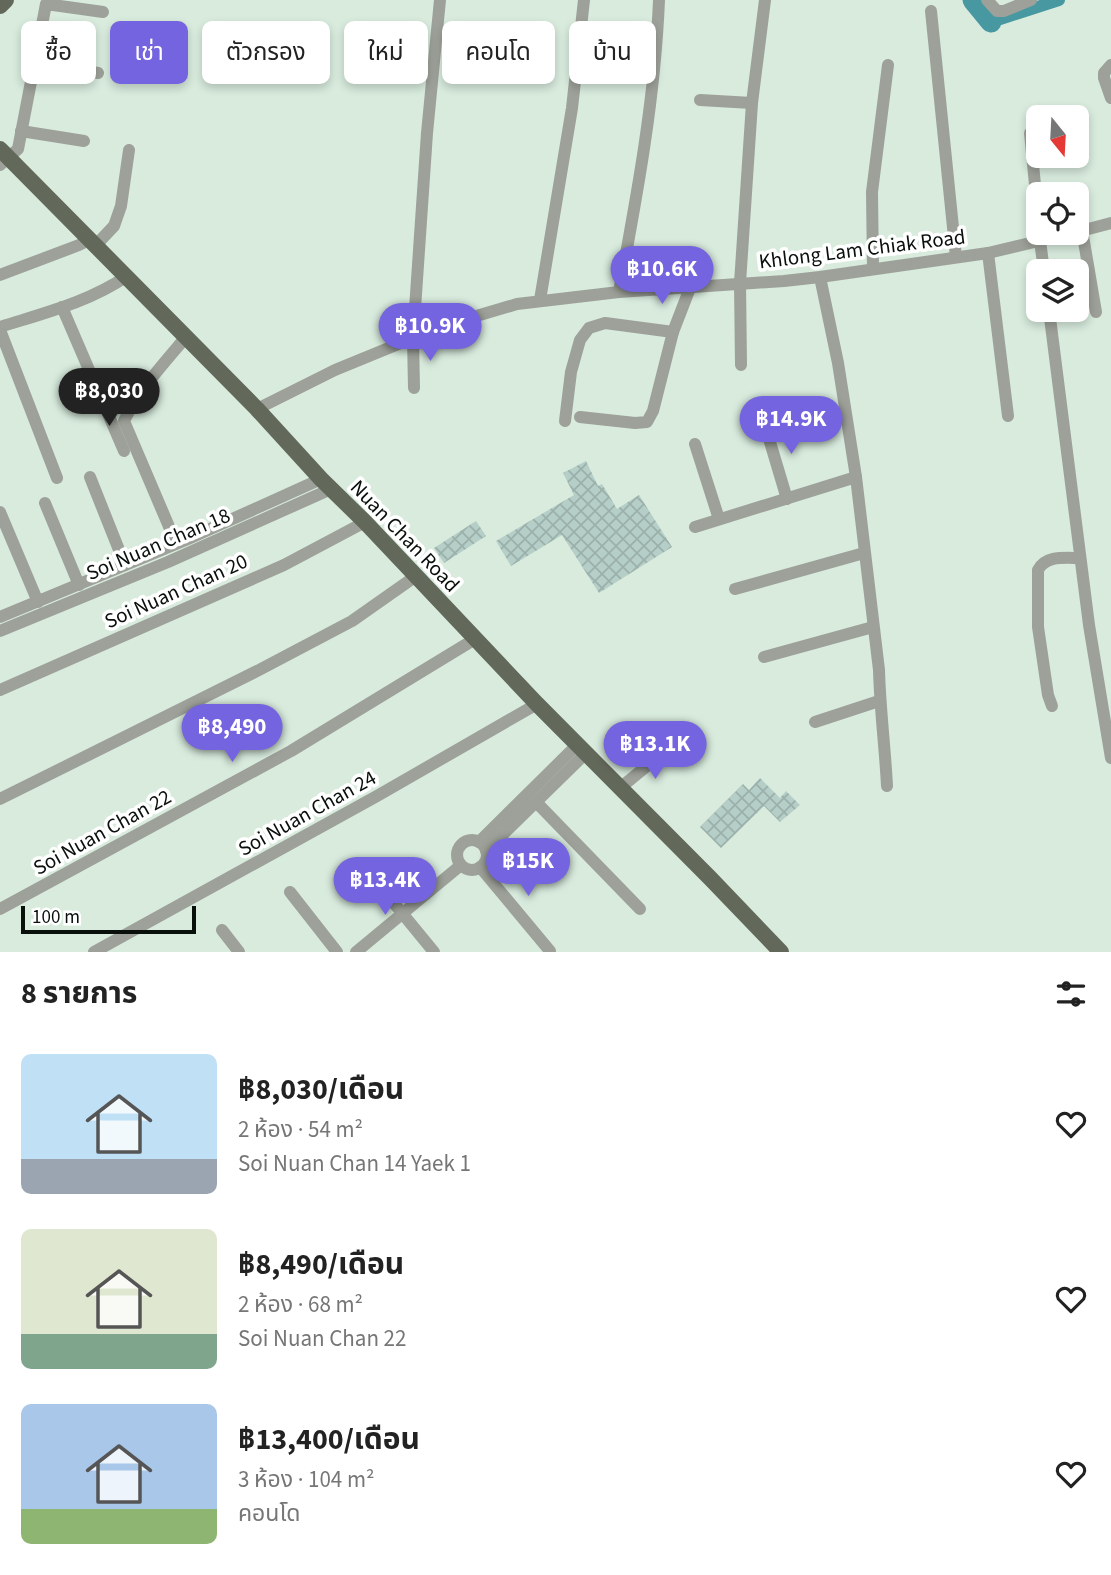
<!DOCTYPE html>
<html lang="th">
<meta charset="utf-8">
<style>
body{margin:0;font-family:"Source Sans 3","Noto Sans Thai",sans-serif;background:#f6f6f6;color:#222;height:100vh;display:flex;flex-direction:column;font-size:26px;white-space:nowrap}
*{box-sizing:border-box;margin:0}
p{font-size:23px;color:#767676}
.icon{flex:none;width:38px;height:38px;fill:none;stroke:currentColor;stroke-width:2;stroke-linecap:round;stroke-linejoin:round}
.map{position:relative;height:952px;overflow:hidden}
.details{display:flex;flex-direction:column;background:#fff;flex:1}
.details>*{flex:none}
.guide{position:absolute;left:21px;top:21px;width:700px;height:63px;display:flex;gap:14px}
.needle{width:46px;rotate:162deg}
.controls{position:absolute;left:1026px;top:105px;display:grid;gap:14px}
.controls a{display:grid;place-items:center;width:63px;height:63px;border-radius:10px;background:#fff;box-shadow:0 4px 10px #0003;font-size:35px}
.scale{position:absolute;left:21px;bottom:18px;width:175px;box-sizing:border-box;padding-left:7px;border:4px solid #090f0a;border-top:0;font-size:19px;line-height:24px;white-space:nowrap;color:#090f0a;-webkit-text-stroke:5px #fff;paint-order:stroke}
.price{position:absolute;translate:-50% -60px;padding:0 16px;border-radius:24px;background:#7564df;color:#fff;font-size:23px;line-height:46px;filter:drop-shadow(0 2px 4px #0008)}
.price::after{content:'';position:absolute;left:50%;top:42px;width:21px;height:16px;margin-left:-10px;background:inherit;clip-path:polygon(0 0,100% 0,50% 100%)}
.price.on{background:#222;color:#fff}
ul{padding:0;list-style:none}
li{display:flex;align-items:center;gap:21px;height:175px;padding:0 21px}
li span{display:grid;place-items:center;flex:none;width:196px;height:140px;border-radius:10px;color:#555}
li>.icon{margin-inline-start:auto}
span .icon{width:84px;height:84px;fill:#fffc;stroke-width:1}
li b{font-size:30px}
h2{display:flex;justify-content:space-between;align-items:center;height:84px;padding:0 21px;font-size:30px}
.chip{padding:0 24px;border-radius:10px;background:#fff;box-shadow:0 4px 10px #0003;font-size:24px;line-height:63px}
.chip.on{background:#7564df;color:#fff}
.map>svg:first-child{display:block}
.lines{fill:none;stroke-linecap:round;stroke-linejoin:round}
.canal{stroke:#4898a2;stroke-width:12}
.river{stroke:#4898a2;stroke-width:21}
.building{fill:url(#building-cross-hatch)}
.minor{stroke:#9da199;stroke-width:12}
.major{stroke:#62685a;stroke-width:16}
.labels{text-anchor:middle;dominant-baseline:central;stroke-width:7;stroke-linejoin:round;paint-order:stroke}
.street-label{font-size:21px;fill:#090f0a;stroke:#fff}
</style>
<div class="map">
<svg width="1111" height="952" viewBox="0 0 1111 952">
<defs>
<pattern id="building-cross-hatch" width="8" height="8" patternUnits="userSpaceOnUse" patternTransform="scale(1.75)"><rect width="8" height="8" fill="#b6cec8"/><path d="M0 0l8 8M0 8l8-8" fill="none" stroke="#9bb0aa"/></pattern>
</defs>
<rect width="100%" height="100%" fill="#d8ebdd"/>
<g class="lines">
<polyline class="canal" points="991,22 1059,0"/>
<polyline class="river" points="973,0 991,22"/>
</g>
<g class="building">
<polygon points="586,461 598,486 602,484 617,509 639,495 672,547 599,593 562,535 511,566 496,541 574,495 563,473"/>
<polygon points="476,521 486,536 444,563 434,548"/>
<polygon points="760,778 780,798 786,791 800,805 780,822 764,806 721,848 700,827 743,784 749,790"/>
</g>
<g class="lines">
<g class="minor">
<polyline points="987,0 997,11 1004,11 1031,0"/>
<polyline points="931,11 956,257"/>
<polyline points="34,62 98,73"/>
<polyline points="1111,65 1104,73 1104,78 1111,98"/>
<polyline points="700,100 752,103"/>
<polyline points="21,131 84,141"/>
<polyline points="1030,133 1038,216"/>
<polyline points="0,165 18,149 46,4 103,12"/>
<polyline points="1082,230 1096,312"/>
<polyline points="1077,232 1111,223"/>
<polyline points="1039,233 1044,271"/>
<polyline points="96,245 114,226 121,206 129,150"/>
<polyline points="988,253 1008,416"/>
<polyline points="873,268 872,192 888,65"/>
<polyline points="0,275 79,245 91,239"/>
<path d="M820,277L838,363L856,477L879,670C880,709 885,747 887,786"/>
<path d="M619,292C637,195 655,99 659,0"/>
<polyline points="540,300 572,108 584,0"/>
<polyline points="62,307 124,451"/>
<polyline points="1049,310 1089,625 1111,758"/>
<path d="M0,327C44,313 89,302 127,276"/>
<polyline points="0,330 57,478"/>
<polyline points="741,365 740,283 752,103 765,0"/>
<polyline points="414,388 413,338 427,133 440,0"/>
<polyline points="257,409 335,370 413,338 473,317 517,304 619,292 784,281 820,277 988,253 1072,233"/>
<polyline points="580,417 635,423 647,422 653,411 673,332"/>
<polyline points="565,421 571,372 580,340 589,328 605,323 673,332 690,288"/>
<polyline points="764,422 787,499"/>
<polyline points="695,444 719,519"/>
<polyline points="90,477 125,565"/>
<polyline points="45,503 79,585"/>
<polyline points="0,512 38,602"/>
<polyline points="695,527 856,477"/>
<path d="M173,536L124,421C139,390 164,363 186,337"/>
<polyline points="735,589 864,553"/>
<polyline points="0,617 188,539 321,479"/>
<polyline points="0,631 168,562 331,489"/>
<polyline points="764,657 873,627"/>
<polyline points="0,690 284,565 365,522"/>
<path d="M1052,706L1048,695L1038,627V570C1046,555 1065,558 1080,558"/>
<polyline points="815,722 879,701"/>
<polyline points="620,788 659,756 673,749"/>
<polyline points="0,799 259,670 352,621 416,576"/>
<polyline points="537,803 640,909"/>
<circle cx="472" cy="855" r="15"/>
<polyline points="479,842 577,745"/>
<polyline points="486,851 585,754"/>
<polyline points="361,863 434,952"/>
<polyline points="480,867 550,951"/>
<polyline points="290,892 337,952"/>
<polyline points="0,909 291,751 475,639"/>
<polyline points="222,930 239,952"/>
<polyline points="94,952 377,796 537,704"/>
<polyline points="356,952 461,865"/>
</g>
<g class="major">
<polyline points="0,6 6,0"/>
<polyline points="0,149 257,409 321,479 365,522 537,704 710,878 781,952"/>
</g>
</g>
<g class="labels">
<g class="street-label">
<text transform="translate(862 249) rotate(-7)">Khlong Lam Chiak Road</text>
<text transform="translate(405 536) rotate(46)">Nuan Chan Road</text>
<text transform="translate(158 544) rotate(-23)">Soi Nuan Chan 18</text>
<text transform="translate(176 591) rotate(-24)">Soi Nuan Chan 20</text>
<text transform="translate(307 813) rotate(-29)">Soi Nuan Chan 24</text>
<text transform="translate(102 832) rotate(-29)">Soi Nuan Chan 22</text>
</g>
</g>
</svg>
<div class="controls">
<a><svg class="needle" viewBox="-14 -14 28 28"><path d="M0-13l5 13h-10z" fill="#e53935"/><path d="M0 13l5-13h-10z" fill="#767676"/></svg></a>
<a><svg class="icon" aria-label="locate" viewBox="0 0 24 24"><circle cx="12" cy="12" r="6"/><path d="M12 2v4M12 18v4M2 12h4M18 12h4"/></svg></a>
<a><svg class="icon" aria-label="layers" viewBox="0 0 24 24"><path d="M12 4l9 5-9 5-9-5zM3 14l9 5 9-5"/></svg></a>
</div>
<div class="scale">100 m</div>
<b class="price" style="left:662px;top:306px">฿10.6K</b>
<b class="price" style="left:430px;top:363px">฿10.9K</b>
<b class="price on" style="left:109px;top:428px">฿8,030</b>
<b class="price" style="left:791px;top:456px">฿14.9K</b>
<b class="price" style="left:232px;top:764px">฿8,490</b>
<b class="price" style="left:655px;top:781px">฿13.1K</b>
<b class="price" style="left:528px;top:898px">฿15K</b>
<b class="price" style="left:385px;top:917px">฿13.4K</b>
<div class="guide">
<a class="chip">ซื้อ</a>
<a class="chip on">เช่า</a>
<a class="chip">ตัวกรอง</a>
<a class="chip">ใหม่</a>
<a class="chip">คอนโด</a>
<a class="chip">บ้าน</a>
</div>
</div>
<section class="details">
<h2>8 รายการ<svg class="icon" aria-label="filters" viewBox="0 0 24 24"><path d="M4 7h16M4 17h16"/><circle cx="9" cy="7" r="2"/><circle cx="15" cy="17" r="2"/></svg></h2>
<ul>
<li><span style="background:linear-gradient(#bfe0f5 75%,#9aa5b1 0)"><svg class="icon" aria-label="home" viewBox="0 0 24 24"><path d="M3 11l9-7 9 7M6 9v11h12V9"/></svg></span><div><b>฿8,030/เดือน</b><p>2 ห้อง · 54 m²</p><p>Soi Nuan Chan 14 Yaek 1</p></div><svg class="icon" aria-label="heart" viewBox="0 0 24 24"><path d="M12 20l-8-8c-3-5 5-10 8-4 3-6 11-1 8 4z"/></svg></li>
<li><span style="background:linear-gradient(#dfe7d0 75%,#7fa58c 0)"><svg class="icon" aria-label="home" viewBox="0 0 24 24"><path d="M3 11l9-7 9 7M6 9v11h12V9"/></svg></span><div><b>฿8,490/เดือน</b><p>2 ห้อง · 68 m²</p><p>Soi Nuan Chan 22</p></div><svg class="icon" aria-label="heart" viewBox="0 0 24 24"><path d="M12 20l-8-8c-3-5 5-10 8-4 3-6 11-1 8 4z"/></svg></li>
<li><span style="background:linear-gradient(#a9c7e8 75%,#8fb573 0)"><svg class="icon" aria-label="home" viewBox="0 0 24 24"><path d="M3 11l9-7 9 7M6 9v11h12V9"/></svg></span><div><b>฿13,400/เดือน</b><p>3 ห้อง · 104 m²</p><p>คอนโด</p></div><svg class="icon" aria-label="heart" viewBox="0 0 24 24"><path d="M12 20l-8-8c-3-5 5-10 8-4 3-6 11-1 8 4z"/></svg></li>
</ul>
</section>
